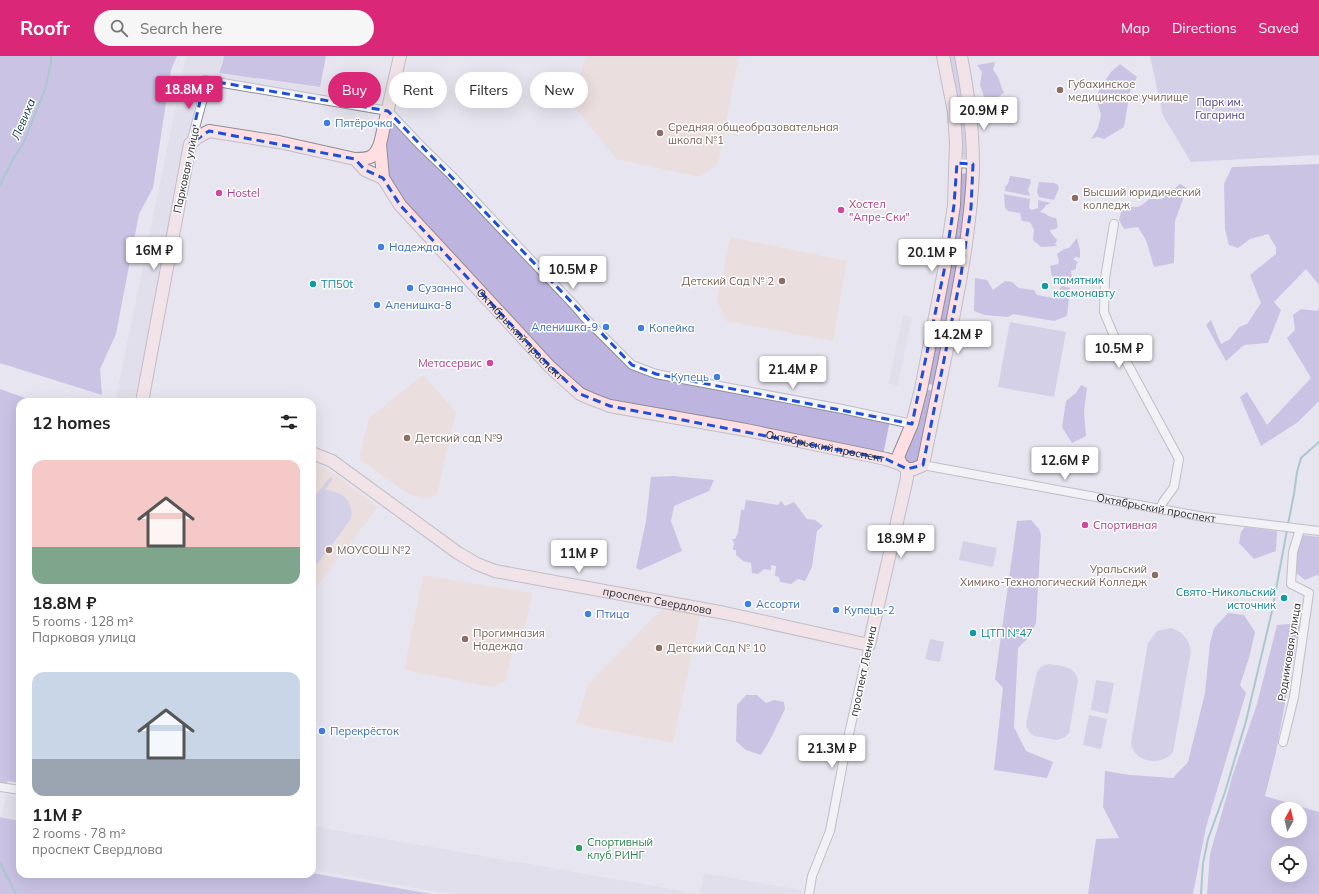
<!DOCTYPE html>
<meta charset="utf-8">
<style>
body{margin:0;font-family:Mulish,sans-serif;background:#f6f6f6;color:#222;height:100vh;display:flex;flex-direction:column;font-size:15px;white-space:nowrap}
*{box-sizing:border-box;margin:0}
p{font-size:13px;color:#767676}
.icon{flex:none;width:22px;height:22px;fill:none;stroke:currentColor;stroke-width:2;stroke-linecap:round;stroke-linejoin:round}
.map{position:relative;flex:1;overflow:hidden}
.drawer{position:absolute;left:16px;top:342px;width:300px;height:480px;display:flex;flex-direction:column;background:#fff;border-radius:12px;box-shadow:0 4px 16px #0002}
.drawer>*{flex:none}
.guide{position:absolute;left:328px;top:16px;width:380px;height:36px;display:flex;gap:8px}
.needle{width:26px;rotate:8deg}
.tools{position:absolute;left:1271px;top:746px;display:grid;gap:8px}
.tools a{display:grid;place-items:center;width:36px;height:36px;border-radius:50%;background:#fff;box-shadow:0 4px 16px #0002;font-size:20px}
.price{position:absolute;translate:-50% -34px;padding:0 9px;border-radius:4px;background:#fff;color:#222;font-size:13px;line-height:26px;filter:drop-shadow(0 1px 2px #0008)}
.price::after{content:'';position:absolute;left:50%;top:24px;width:12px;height:9px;margin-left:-6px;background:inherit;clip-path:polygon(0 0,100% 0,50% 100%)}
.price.active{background:#db2777;color:#fff}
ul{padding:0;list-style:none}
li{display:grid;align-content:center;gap:8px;height:212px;padding:0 16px}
li span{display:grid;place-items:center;height:124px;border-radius:12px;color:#555}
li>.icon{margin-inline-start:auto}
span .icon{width:72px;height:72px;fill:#fffc;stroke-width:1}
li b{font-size:17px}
h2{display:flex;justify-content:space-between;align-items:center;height:48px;padding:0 16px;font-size:17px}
.chip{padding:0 14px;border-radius:18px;background:#fff;box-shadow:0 4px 16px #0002;font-size:14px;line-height:36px}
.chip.active{background:#db2777;color:#fff}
header{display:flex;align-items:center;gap:24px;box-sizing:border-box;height:56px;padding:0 20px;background:#db2777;color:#fff}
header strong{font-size:19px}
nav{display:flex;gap:22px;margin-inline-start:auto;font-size:14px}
.search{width:280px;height:36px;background:#f6f6f6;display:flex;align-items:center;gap:10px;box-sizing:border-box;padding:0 14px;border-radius:22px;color:#767676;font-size:15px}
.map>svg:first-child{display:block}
.built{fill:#dbd8e9}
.education{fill:#edd8ca}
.green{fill:#bdb5df}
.forest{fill:#a79ad8;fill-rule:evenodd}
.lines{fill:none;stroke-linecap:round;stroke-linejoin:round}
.stream{stroke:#61a2ab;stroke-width:2}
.street-casing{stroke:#8f8e97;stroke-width:10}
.secondary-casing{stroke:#8f8e97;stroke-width:14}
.street{stroke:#fff;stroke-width:8}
.secondary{stroke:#ffdfe1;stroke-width:12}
.marked{fill:none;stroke:#1d4ed8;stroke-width:3;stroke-dasharray:8 5;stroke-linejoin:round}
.education-dot{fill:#8d6e63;stroke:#fff;stroke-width:1.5}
.shop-dot{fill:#3f7fe0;stroke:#fff;stroke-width:1.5}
.hotel-dot{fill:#d1479c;stroke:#fff;stroke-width:1.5}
.culture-dot{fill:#0f9aa8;stroke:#fff;stroke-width:1.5}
.leisure-dot{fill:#2e9e5b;stroke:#fff;stroke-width:1.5}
.labels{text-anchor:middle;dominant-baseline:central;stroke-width:3;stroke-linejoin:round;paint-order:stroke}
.education-label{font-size:11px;fill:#785e54;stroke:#fff;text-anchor:start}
.park-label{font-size:11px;fill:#543e89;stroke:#fff}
.shop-label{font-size:11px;fill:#366cbe;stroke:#fff;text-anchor:start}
.street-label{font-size:11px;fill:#28282c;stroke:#fff}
.hotel-label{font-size:11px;fill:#b23c85;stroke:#fff;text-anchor:start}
.culture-label{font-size:11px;fill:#0d838f;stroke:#fff;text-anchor:start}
.leisure-label{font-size:11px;fill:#27864d;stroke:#fff;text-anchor:start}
.water-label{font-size:12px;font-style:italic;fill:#134044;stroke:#fff}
</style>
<header>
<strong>Roofr</strong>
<div class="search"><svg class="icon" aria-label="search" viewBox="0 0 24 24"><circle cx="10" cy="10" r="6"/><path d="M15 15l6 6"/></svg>Search here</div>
<nav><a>Map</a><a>Directions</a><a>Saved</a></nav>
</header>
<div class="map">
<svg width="1319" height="838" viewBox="0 0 1319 838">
<rect width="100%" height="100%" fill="#e7e5ef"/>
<g class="built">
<polygon points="186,0 224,0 219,17 320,32 319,43 212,27 184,101 138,346 115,346"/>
<polygon points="903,259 912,261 898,330 888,328"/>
<polygon points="6,739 20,742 20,763 2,760"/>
<polygon points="312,770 700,838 704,817 801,834 801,838 450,838 312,814"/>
</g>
<g class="education">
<polygon points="586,0 739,0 718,108 699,121 616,103 576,52 578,27"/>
<polygon points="730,181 847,205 833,285 726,265 717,245"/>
<polygon points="423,319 456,356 437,439 427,442 410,439 359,403 369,362"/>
<polygon points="312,406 326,412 378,451 312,537"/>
<polygon points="423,519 533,537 525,570 513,595 506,625 491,631 404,614"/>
<polygon points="666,549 701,555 673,687 576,668 588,628"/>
</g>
<g class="green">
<polygon points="947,0 956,0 963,35 969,100 966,102 962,101 961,98"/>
<polygon points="1150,0 1319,0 1319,99 1191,106 1163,60"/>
<polygon points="391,60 632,311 890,364 883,399 612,345 583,333 536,292 399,144 387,120 384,87"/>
<polygon points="965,117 969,122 956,216 933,329 929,328 926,328 960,120 962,118"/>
<polygon points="1010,266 1066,276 1054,341 998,331"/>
<polygon points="926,334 929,334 932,335 933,338 919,404 915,408 908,409 903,403"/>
<path d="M330,421L333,423L325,434C343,435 354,445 351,463L312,515V444Z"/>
<polygon points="963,485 997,492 993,511 959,504"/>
<path d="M1171,572C1183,576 1188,582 1191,595L1173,696C1162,711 1134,707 1131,687L1148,587L1157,575Z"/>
<polygon points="930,583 944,586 940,606 925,603"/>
<path d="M1048,608C1061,610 1074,609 1078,624L1069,677L1065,681L1057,684L1034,680L1030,677L1027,672L1026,668L1037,616L1042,610Z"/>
<polygon points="1096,624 1114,627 1108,658 1091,654"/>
<polygon points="1089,659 1107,663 1101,693 1083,689"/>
</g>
<g class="forest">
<polygon points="0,0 177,0 171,14 153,132 139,158 116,278 100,313 102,339 0,307"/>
<polygon points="224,0 326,0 320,31 219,17 223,6"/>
<path d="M995,6L993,14C1001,23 999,27 1004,37L990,46L985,43L980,29L982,16L977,9Z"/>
<polygon points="1120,8 1137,21 1130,36 1124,71 1104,83 1097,81 1091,83 1098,72 1101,59 1097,45 1100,27 1104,26 1111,16"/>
<polygon points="1319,108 1319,229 1306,213 1274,246 1281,254 1268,287 1244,289 1226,305 1206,269 1211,264 1221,288 1230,283 1239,271 1247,268 1261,247 1250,219 1276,198 1276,191 1268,178 1250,183 1238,192 1229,189 1225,173 1224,128 1232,111"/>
<polygon points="1010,120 1030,123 1031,127 1028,133 1030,140 1005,135 1005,131 1008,128"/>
<polygon points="1039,126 1054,127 1058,129 1059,132 1054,144 1039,141 1037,136"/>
<path d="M1180,128L1187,132L1175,165L1174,207L1154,211L1146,184L1138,171L1124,173L1119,164L1123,149C1137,152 1139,153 1149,143H1162Z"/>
<path d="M1004,138L1030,143L1029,152L1032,154L1038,152V144L1051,147L1046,149L1044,152L1040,156C1046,157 1050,162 1056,162L1058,171L1055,173L1050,174L1051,177L1057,184L1055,188L1057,190L1041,191L1033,184L1034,174L1030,166L1022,165L1020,157L1008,155L1005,152Z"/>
<polygon points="1077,182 1080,194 1080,202 1076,201 1073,203 1078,206 1076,209 1076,213 1071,215 1072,221 1075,225 1059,229 1056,222 1052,220 1050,210 1058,208 1059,205 1057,198 1064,193 1069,192"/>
<polygon points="975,222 987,224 993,234 1005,225 1012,226 1019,232 1034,234 1037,239 1053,242 1062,230 1070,232 1067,260 1054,265 1013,258 1008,261 984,259 974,255"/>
<polygon points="1319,251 1319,345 1298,366 1261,390 1240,341 1247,336 1267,369 1311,322 1287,282 1295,274 1293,259 1301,253 1318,255"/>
<polygon points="1081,329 1087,332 1084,355 1086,380 1072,387 1062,371 1066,345 1076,337"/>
<polygon points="0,333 36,346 20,346 20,727 8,725 6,728 0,727"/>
<polygon points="673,420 714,424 709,435 674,450 671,465 682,495 640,514 636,512 646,465 651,421"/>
<polygon points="746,444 778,449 781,445 785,450 794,446 807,463 815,464 823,470 817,475 812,511 805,525 798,523 791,528 780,526 779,521 775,520 776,510 771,509 771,514 764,513 758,518 752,517 751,507 743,505 736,499 736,494 733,494 734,487 732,483 735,483 738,477 741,454 744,454"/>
<polygon points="1031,464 1039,473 1041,479 1036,567 1030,580 1018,592 1014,671 1026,695 1053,706 1047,722 994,714 1003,632 995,623 1017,465"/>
<polygon points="1245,471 1277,475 1276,495 1254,503 1239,487 1241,476"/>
<polygon points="1303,479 1319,481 1319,520 1317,519 1305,524 1296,517 1295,499"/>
<polygon points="1228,557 1244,559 1255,576 1249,602 1240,629 1246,637 1206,771 1193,838 1088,838 1096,783 1119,782 1103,751 1105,715 1130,719 1173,722 1188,706 1205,637 1210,587 1214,572"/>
<path d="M1300,567L1276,696L1265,740L1319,756V838H1207L1210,798L1233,718L1257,648L1277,569ZM1278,753H1300V775H1278ZM1278,797H1300V819H1278Z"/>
<polygon points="746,639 757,639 766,647 774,644 784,646 785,653 770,684 761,699 746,694 736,685 737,649"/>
<polygon points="0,761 20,765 20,818 312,818 312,817 432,838 0,838"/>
</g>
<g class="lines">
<g class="stream">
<polyline points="0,129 12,105 24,86 45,33 51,7 51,0"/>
<polyline points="1288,468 1294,438 1297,416 1301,402 1319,386"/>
<polyline points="0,807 16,838"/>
<polyline points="1201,838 1203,807 1208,783 1225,736 1246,665 1272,555 1287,474"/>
</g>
<defs>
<g id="street">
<polyline points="191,87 203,42 205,24 388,55 420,89 451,119 489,160 574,249 585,262 632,309 656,318 842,353 912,368"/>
<polyline points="957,107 973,108"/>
<polyline points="1114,168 1105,222 1104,256 1119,292 1179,403 1174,431 1163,446 1160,453"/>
<path id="s1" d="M923,409L1204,461L1319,475"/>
<polyline points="1283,686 1294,641 1309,537 1291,528 1293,496 1300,473"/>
<polyline points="0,731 20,734"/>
<polyline points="809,838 812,820 830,775 846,691 869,589"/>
</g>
<g id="secondary">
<path d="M943,0L954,56L956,87L954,149L944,215L921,333L912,368L898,401L901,408L907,413H914L923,409C937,338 954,267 965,195C969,166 973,138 973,108C973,72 968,36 961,0"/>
<path d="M355,103C370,103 374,102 380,88"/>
<polyline points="383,122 380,88 400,0"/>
<path id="s2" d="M142,346L190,88L198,81L209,75L279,86L355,103L365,114L383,122L400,149L550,311L580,338L594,344L610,350L746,374L886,403L901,408"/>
<path id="s3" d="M312,397L332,405L458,497L477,508L495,515L725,557L869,589L907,422V413"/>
</g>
</defs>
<use href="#street" class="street-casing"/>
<use href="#secondary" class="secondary-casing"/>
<use href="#street" class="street"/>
<use href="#secondary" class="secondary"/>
</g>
<path d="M0 0H1319V838H0ZM205,24L388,55L632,309L656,318L912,368L944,215L954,149L957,107L973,108L971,152L961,219L923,409L907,413L886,403L610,350L580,338L543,303L400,149L383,122L365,114L355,103L209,75L190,88Z" fill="#e7e5ef" fill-opacity=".55" fill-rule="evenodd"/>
<path class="marked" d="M205,24L388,55L632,309L656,318L912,368L944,215L954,149L957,107L973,108L971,152L961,219L923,409L907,413L886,403L610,350L580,338L543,303L400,149L383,122L365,114L355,103L209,75L190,88Z"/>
<g class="education-dot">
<circle cx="1060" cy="34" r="4"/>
<circle cx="660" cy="77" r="4"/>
<circle cx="1075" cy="142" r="4"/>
<circle cx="782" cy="225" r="4"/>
<circle cx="407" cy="382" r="4"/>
<circle cx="329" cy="494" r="4"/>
<circle cx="1155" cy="519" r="4"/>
<circle cx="465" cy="583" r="4"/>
<circle cx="659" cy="592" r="4"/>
</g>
<g class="shop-dot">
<circle cx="327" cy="67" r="4"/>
<circle cx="381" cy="191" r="4"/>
<circle cx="410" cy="232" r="4"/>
<circle cx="377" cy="249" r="4"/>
<circle cx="606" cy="271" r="4"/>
<circle cx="641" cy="272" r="4"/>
<circle cx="717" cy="321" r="4"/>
<circle cx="748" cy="548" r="4"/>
<circle cx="836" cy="554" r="4"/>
<circle cx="588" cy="558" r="4"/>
<circle cx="322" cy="675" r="4"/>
</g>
<g class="hotel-dot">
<circle cx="219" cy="137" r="4"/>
<circle cx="841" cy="154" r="4"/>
<circle cx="490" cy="307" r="4"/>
<circle cx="1085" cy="469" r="4"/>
</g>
<g class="culture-dot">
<circle cx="313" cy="228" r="4"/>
<circle cx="1045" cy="230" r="4"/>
<circle cx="1284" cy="542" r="4"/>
<circle cx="973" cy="577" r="4"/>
</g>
<circle class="leisure-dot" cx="579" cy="792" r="4"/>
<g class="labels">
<g class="education-label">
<text x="1068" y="28">Губахинское<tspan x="1068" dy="13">медицинское училище</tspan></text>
<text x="668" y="71">Средняя общеобразовательная<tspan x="668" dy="13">школа №1</tspan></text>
<text x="1083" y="136">Высший юридический<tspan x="1083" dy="13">колледж</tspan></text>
<text x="774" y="225" text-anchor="end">Детский Сад № 2</text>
<text x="415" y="382">Детский сад №9</text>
<text x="337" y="494">МОУСОШ №2</text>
<text x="1147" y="513" text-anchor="end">Уральский<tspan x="1147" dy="13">Химико-Технологический Колледж</tspan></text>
<text x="473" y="577">Прогимназия<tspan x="473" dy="13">Надежда</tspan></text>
<text x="667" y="592">Детский Сад № 10</text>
</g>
<g class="park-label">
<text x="1220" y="46">Парк им.<tspan x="1220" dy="13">Гагарина</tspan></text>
</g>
<g class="shop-label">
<text x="335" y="67">Пятёрочка</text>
<text x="389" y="191">Надежда</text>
<text x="418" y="232">Сузанна</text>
<text x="385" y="249">Аленишка-8</text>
<text x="598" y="271" text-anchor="end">Аленишка-9</text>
<text x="649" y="272">Копейка</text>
<text x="709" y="321" text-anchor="end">Купець</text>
<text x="756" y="548">Ассорти</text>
<text x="844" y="554">Купецъ-2</text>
<text x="596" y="558">Птица</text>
<text x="330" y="675">Перекрёсток</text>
</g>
<g class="street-label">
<text transform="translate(186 114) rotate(-78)">Парковая улица</text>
<text stroke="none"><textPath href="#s2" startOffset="677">Октябрьский проспект</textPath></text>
<text stroke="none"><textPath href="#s2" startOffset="1013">Октябрьский проспект</textPath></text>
<text stroke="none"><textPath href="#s1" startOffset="237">Октябрьский проспект</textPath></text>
<text stroke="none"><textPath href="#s3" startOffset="384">проспект Свердлова</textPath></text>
<text transform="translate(1289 596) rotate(-81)">Родниковая улица</text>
<text transform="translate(863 615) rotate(-78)">проспект Ленина</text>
</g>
<g class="hotel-label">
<text x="227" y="137">Hostel</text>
<text x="849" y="148">Хостел<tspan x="849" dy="13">"Апре-Ски"</tspan></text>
<text x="482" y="307" text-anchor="end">Метасервис</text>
<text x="1093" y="469">Спортивная</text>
</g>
<g class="culture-label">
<text x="1053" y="224">памятник<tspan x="1053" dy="13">космонавту</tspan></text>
<text x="321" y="228">ТП50t</text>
<text x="1276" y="536" text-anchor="end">Свято-Никольский<tspan x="1276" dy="13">источник</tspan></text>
<text x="981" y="577">ЦТП №47</text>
</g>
<g class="leisure-label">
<text x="587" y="786">Спортивный<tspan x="587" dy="13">клуб РИНГ</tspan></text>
</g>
<g class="water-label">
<text transform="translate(23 63) rotate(-67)">Левиха</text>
</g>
</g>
</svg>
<div class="tools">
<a><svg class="needle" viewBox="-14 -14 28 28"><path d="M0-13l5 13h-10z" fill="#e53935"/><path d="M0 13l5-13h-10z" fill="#767676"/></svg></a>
<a><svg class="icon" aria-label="locate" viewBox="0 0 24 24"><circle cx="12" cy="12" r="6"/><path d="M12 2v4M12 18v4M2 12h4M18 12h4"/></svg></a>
</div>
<b class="price active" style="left:189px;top:54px">18.8M ₽</b>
<b class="price" style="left:984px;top:75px">20.9M ₽</b>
<b class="price" style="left:154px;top:215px">16M ₽</b>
<b class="price" style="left:932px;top:217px">20.1M ₽</b>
<b class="price" style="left:573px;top:234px">10.5M ₽</b>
<b class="price" style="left:958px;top:299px">14.2M ₽</b>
<b class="price" style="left:1119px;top:313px">10.5M ₽</b>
<b class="price" style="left:793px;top:334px">21.4M ₽</b>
<b class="price" style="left:1065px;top:425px">12.6M ₽</b>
<b class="price" style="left:901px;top:503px">18.9M ₽</b>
<b class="price" style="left:579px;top:518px">11M ₽</b>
<b class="price" style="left:832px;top:713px">21.3M ₽</b>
<div class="guide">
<a class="chip active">Buy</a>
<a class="chip">Rent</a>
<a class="chip">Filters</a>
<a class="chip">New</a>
</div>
<section class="drawer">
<h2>12 homes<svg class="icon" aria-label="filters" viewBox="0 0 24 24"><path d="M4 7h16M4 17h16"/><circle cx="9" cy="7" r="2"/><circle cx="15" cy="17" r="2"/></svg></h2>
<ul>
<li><span style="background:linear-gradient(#f6c9c9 70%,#7fa58c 0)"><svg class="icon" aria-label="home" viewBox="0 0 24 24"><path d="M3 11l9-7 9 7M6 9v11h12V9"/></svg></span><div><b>18.8M ₽</b><p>5 rooms · 128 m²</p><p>Парковая улица</p></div></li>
<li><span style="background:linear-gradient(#c9d6e8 70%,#9aa5b1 0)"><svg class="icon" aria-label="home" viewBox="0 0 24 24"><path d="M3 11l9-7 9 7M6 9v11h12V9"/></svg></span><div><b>11M ₽</b><p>2 rooms · 78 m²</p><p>проспект Свердлова</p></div></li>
</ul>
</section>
</div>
